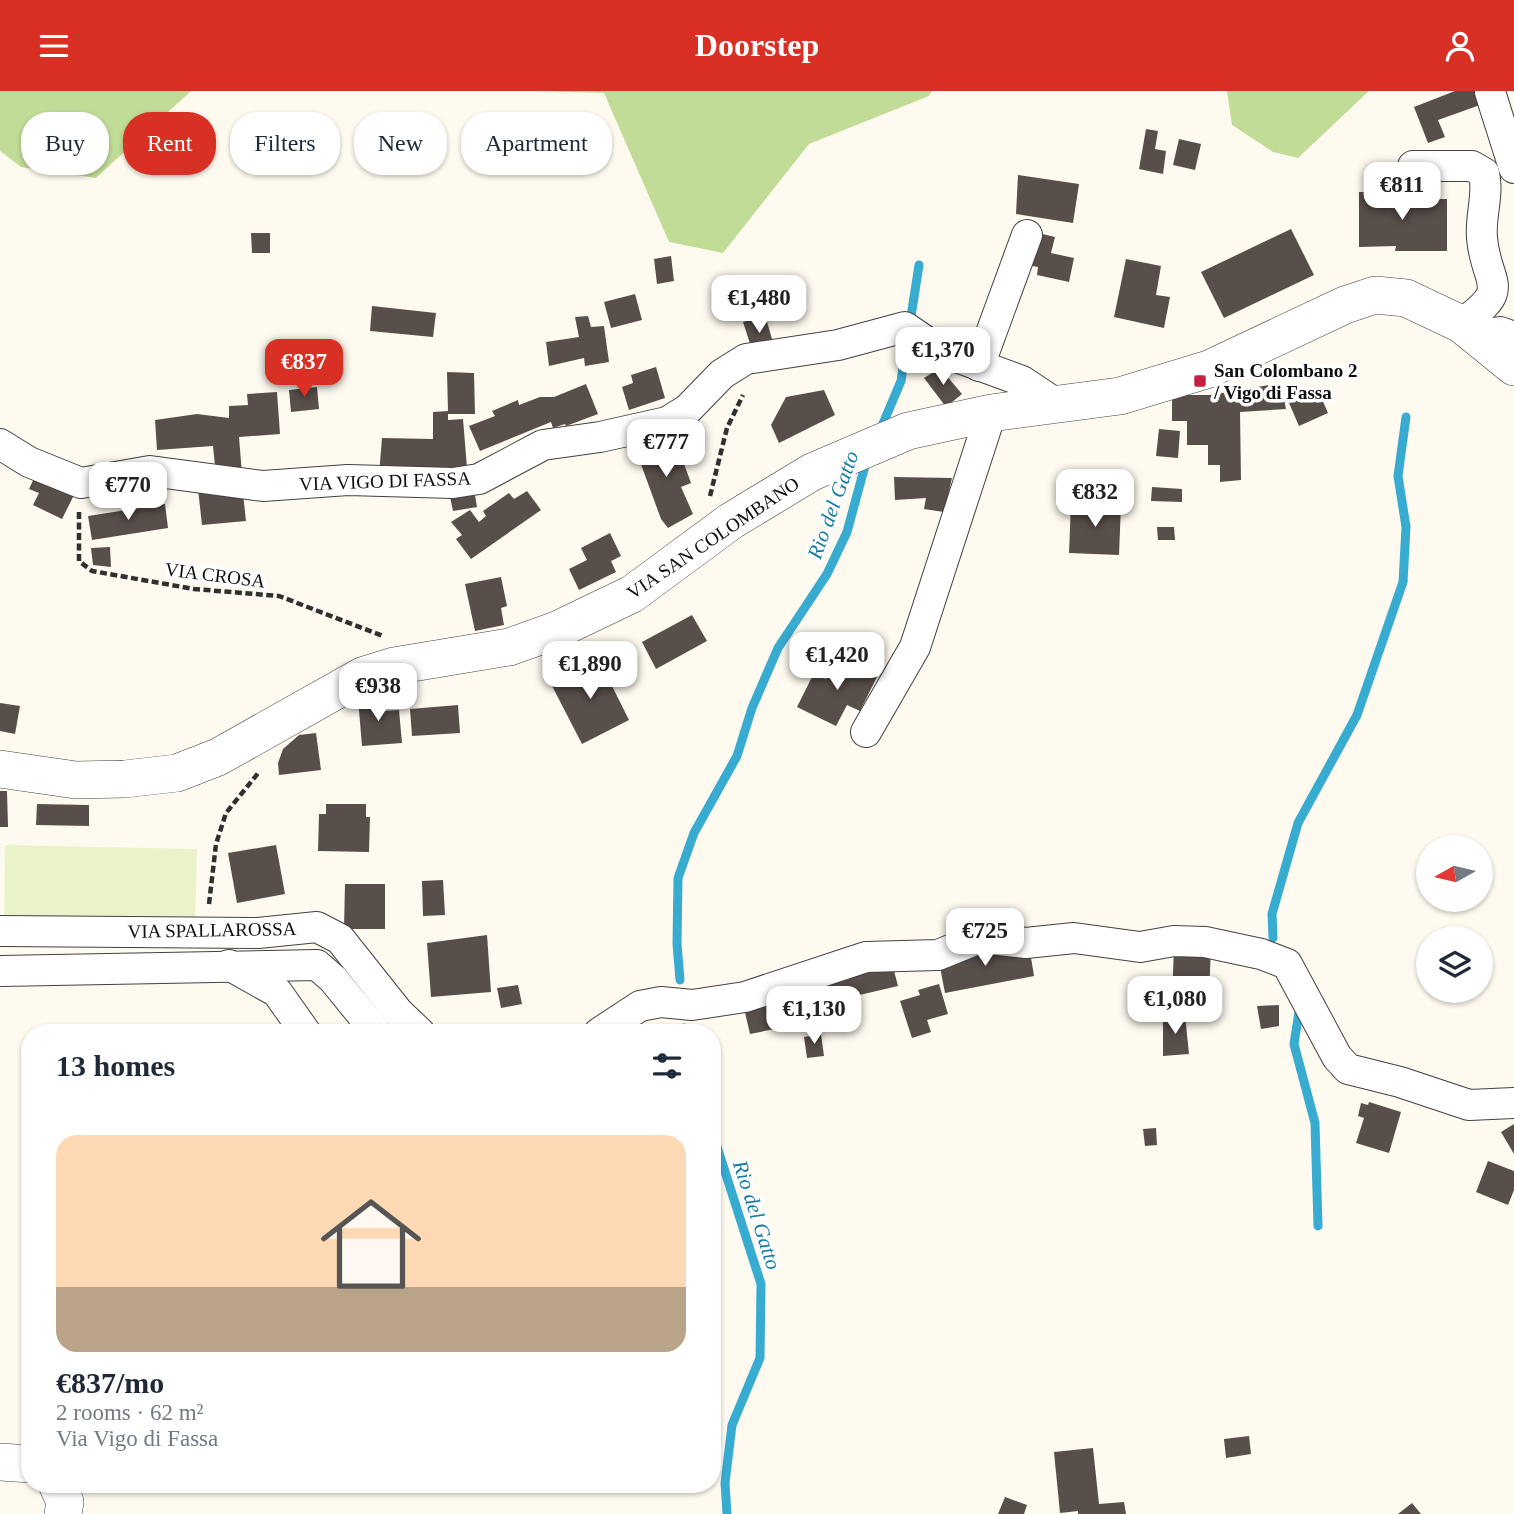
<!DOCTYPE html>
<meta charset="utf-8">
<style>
body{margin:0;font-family:"Times New Roman",serif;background:#f6f6f7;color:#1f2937;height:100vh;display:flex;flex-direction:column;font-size:26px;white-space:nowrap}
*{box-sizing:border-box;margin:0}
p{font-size:23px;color:#747a83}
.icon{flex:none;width:38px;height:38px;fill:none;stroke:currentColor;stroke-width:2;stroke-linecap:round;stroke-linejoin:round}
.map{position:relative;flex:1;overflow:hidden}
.panel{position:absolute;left:21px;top:933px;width:700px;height:469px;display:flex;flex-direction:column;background:#fff;border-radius:28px;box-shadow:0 2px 5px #0004}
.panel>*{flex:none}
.banner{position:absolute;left:21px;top:21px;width:700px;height:63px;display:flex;gap:14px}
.needle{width:46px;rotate:262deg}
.controls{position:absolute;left:1416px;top:744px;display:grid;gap:14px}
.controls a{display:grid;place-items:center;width:77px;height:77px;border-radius:50%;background:#fff;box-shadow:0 2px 5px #0004;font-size:35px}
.price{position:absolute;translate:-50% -60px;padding:0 16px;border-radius:14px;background:#fff;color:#222;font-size:23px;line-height:46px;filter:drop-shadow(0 2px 4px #0008)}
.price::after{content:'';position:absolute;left:50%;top:42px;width:21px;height:16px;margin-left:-10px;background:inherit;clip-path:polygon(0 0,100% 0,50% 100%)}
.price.on{background:#d93025;color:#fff}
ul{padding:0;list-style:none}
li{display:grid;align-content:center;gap:14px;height:371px;padding:0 35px}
li span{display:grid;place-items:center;height:217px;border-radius:21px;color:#555}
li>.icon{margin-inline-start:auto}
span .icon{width:126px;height:126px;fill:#fffc;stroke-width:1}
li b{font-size:30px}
h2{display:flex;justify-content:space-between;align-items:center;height:84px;padding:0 35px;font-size:30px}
.tag{padding:0 24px;border-radius:28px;background:#fff;box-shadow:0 2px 5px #0004;font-size:24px;line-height:63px}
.tag.on{background:#d93025;color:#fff}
header{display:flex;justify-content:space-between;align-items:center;height:91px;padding:0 35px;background:#d93025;color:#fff;font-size:32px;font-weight:700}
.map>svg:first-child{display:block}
.forest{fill:#c0dc97}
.pitch{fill:#eaf2ca}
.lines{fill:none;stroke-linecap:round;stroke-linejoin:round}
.stream{stroke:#38abd1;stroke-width:9}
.building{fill:#584e4a}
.minor-casing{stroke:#414141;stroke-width:32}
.tertiary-casing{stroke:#414141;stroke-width:38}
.path{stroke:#303030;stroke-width:4.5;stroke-dasharray:7 3.5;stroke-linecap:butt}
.minor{stroke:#fff;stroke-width:30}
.tertiary{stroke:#fff;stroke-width:37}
.poi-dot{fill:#c32242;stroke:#fff;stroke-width:2.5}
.labels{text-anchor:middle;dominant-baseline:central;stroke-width:7;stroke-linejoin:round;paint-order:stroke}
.poi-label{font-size:19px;font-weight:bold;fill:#0e0e0e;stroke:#fff;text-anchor:start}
.street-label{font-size:19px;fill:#0e0e0e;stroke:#fff}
.water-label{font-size:21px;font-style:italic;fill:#147ba4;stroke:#fff}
</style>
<header><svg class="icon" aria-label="menu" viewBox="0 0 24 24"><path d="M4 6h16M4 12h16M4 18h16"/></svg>Doorstep<svg class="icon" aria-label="person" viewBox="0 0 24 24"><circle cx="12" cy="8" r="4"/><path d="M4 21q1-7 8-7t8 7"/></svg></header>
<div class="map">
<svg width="1514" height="1423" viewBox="0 0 1514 1423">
<rect width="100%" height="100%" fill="#fffaf0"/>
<g class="forest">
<polygon points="0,0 191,0 96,87 21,76 0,60"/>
<polygon points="536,0 932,0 929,5 809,53 723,162 669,151 604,2"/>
<polygon points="1227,0 1369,0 1298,67 1273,61 1232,34"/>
</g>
<polygon class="pitch" points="5,754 197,758 195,834 4,830"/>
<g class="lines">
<g class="stream">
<polyline points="879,342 901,290 919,174"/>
<polyline points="1273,847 1272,823 1298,732 1357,624 1403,491 1406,436 1398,385 1406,326"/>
<polyline points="680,889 677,853 678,787 694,742 737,665 752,617 778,557 827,483 847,441 866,371"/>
<polyline points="1299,921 1294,953 1315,1032 1318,1135"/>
<polyline points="684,937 685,942"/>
<polyline points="712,1040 761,1193 760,1267 732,1334 725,1392 727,1423"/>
</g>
</g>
<g class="building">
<polygon points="1455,0 1474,0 1480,14 1438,29 1445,46 1428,52 1414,16"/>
<polygon points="1146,38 1158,40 1155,58 1166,60 1163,83 1139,78"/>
<polygon points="1179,48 1201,53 1195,79 1173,74"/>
<polygon points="1018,84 1079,93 1073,132 1016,123"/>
<polygon points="1359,101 1400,101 1400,108 1447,108 1447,160 1395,160 1396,155 1359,156"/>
<polygon points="1291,138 1314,184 1224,227 1201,181"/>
<polygon points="1030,140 1055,146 1051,162 1074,167 1069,191 1037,184 1038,176 1022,173"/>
<polygon points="251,142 270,142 270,162 252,162"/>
<polygon points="671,165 674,190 657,193 654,168"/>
<polygon points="1126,168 1161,175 1156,204 1170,206 1164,237 1114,226"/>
<polygon points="635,203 642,229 611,237 604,211"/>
<polygon points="372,215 436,222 433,246 370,240"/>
<polygon points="765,224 775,258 754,265 743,231"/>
<polygon points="588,225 591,236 604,235 609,271 585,275 584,267 549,275 546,251 579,246 575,226"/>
<polygon points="656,276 665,307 629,319 622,296 633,292 631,284"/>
<polygon points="940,277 962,303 946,316 924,287"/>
<polygon points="447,281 474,282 475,323 448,323 448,329 463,328 468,389 379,384 382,347 433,348 433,321 448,320"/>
<polygon points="1281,292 1286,318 1240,321 1241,389 1220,391 1220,374 1208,374 1208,354 1187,354 1187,330 1172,330 1172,304 1210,304"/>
<polygon points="586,293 598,323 566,335 565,333 553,337 551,331 480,360 469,335 495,325 492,320 518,309 519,314 540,306 554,306"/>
<polygon points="317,296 319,318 291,321 289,299"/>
<polygon points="824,299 835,324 779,352 771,334 786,306"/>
<polygon points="1318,299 1328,322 1299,335 1289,312"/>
<polygon points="277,301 280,343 239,346 242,383 216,385 213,355 157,359 155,329 197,323 229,327 229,315 248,314 247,303"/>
<polygon points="1159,338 1180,340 1178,367 1156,365"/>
<polygon points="673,343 691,392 681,396 693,423 668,437 661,428 635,357"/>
<polygon points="36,383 75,402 62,428 33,414 39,402 29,398"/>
<polygon points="894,386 952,387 944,421 924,418 926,407 895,409"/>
<polygon points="473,392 477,416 453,420 448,396"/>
<polygon points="242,393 246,430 202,434 198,398"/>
<polygon points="1152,396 1182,398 1182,411 1151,410"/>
<polygon points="527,400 541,419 471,468 456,448 462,444 451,431 470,419 479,431 486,425 483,420 509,402 514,408"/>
<polygon points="1071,412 1121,414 1119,464 1069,462"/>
<polygon points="165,413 168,437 92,449 88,425"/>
<polygon points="1157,436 1174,436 1175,449 1158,449"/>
<polygon points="610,442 621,465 611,470 616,481 579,499 569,478 587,469 581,457"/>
<polygon points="110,456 111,476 93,474 91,457"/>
<polygon points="501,486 507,515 501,517 504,534 475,540 465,493"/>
<polygon points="692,524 707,550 656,578 642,551"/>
<polygon points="837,566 877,586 860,620 847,614 836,635 797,616 814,582 826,588"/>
<polygon points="598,567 629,629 582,653 550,591"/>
<polygon points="383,605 384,620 399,619 402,652 362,655 358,607"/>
<polygon points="0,612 20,615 15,643 0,640"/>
<polygon points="458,614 460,642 412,645 410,618"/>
<polygon points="316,642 321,679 279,684 278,672 283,658 299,644"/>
<polygon points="0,700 7,700 8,736 0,736"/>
<polygon points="37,713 89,714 89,735 36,734"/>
<polygon points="326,713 366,713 366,726 370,726 369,761 318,760 319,723 326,723"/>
<polygon points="276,754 285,803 237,812 228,762"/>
<polygon points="443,789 445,824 423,825 422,790"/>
<polygon points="345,793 385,793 385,838 344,838"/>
<polygon points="487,844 491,901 431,906 427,852"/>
<polygon points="1029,854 1034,885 945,902 938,866"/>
<polygon points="1174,855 1211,856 1209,904 1193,903 1193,911 1172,910"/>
<polygon points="892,872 898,895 851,906 853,914 799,933 750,943 743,913"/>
<polygon points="939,893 948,923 927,929 931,941 912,947 900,910 920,904 918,899"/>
<polygon points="518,894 522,913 501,917 497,897"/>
<polygon points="1279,914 1279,935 1261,938 1257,915"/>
<polygon points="1185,924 1189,963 1163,965 1163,927"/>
<polygon points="821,943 824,965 807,967 804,946"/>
<polygon points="1369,1011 1401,1021 1389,1062 1356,1052 1364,1027 1358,1025 1361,1012 1368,1014"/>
<polygon points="1514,1033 1514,1063 1501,1041"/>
<polygon points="1156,1037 1157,1054 1145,1055 1143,1038"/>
<polygon points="1488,1070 1514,1080 1514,1099 1508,1114 1476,1101"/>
<polygon points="1249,1345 1251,1363 1226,1367 1224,1348"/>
<polygon points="1093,1357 1099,1413 1124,1411 1126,1423 1078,1423 1078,1420 1060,1422 1054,1361"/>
<polygon points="1005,1406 1027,1414 1024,1423 998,1423"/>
<polygon points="1412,1412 1421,1423 1398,1423"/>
</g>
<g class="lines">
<defs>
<g id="minor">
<polyline points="1490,1 1514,77"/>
<path d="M1413,75H1472L1484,82C1489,104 1480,124 1482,147C1486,195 1514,196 1461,233"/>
<polyline points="1478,244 1500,241 1514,246"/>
<polyline points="979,275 1027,144"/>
<polyline points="0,353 29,371 81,392 150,380 263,395 348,389 453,392 479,388 543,354 600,346 667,331 688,318 722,283 746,268 838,254 905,236 940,260 1022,290 1055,312"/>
<polyline points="866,641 915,556 991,322"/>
<polyline points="0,840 258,842 317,836 340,848 398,921 420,942"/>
<polyline points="229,874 277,901 306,942"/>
<polyline points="0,880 317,874 333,888 377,942"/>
<polyline points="599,942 640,915 661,911 692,914 745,906 866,866 938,864 980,847 1026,852 1074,847 1140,856 1174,850 1205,851 1261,863 1287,873 1337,966 1348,978 1400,991 1469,1014 1514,1012"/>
</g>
<g id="tertiary">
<polyline points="0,678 76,689 125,688 177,682 218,666 362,585 394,575 509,556 557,539 632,503 731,430 812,381 908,340 991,322 1120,305 1209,278 1345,214 1375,204 1406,207 1461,233 1514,276"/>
<polyline points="0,1371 30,1373"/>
<polyline points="57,1393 65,1411 63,1423"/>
</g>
</defs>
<use href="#minor" class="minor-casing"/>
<use href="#tertiary" class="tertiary-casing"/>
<g class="path">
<polyline points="710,405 727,337 743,304"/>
<polyline points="79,421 79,470 92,480 194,498 279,505 383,545"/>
<polyline points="209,813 216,753 226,722 259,681"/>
</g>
<use href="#minor" class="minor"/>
<use href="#tertiary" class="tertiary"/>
</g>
<rect class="poi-dot" x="1193" y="283" width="14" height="14" rx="3.5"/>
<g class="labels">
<g class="poi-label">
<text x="1214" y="279">San Colombano 2<tspan x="1214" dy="22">/ Vigo di Fassa</tspan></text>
</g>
<g class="street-label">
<text transform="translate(385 390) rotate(-2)">VIA VIGO DI FASSA</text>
<text transform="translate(713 447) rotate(-34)">VIA SAN COLOMBANO</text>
<text transform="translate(215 484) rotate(7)">VIA CROSA</text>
<text transform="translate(212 839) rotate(-1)">VIA SPALLAROSSA</text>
</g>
<g class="water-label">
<text transform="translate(833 414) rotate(-70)">Rio del Gatto</text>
<text transform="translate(757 1124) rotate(72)">Rio del Gatto</text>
</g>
</g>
</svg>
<div class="controls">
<a><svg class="needle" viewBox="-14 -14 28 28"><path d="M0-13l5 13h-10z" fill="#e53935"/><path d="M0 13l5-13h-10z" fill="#747a83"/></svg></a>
<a><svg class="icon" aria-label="layers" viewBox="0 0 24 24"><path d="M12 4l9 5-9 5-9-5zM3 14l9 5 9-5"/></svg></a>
</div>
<b class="price" style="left:1402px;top:131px">€811</b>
<b class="price" style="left:759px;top:244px">€1,480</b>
<b class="price" style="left:943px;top:296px">€1,370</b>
<b class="price on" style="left:304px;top:308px">€837</b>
<b class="price" style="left:666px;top:388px">€777</b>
<b class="price" style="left:128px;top:431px">€770</b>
<b class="price" style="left:1095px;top:438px">€832</b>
<b class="price" style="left:837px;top:601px">€1,420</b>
<b class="price" style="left:590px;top:610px">€1,890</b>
<b class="price" style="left:378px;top:632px">€938</b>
<b class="price" style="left:985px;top:877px">€725</b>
<b class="price" style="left:1175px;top:945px">€1,080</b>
<b class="price" style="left:814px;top:955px">€1,130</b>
<div class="banner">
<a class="tag">Buy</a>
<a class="tag on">Rent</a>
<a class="tag">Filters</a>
<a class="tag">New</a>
<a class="tag">Apartment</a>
</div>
<section class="panel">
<h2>13 homes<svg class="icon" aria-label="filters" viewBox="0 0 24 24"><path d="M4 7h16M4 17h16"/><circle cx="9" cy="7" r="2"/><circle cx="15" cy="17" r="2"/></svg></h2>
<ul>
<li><span style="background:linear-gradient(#ffd9b3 70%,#b9a48a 0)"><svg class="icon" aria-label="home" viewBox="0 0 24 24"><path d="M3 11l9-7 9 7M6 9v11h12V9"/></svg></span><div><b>€837/mo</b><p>2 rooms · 62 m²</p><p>Via Vigo di Fassa</p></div></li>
</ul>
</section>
</div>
